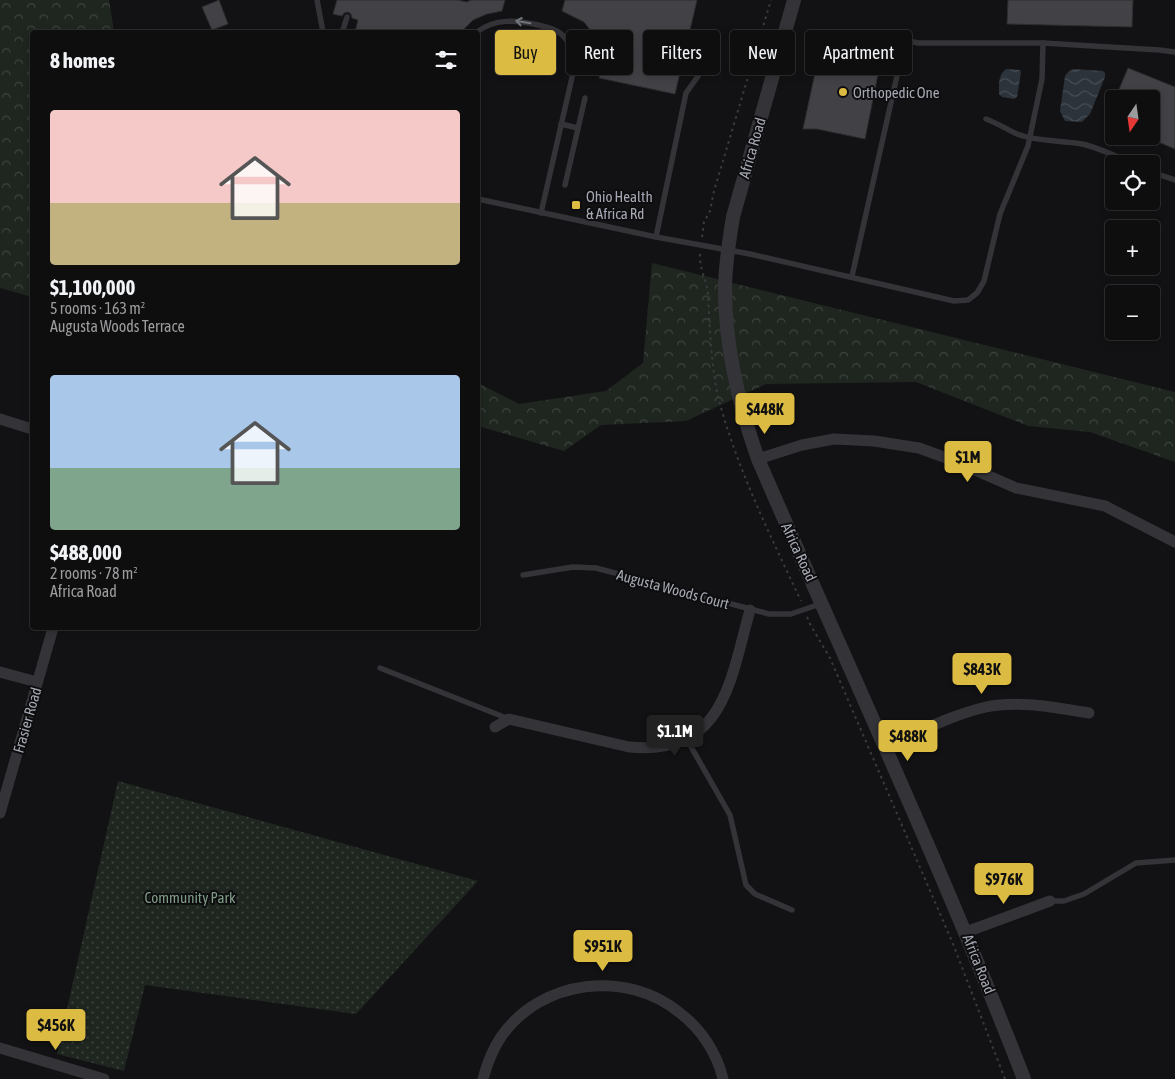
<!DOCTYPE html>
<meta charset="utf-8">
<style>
body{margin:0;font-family:"Asap Condensed",sans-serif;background:#171718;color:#f1f3f6;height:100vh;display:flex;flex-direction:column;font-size:19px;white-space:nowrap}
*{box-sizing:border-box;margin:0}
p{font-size:16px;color:#9b9c9e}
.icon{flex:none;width:28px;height:28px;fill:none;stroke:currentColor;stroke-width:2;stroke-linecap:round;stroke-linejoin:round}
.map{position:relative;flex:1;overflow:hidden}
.sheet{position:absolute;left:30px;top:30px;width:450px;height:600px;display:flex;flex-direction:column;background:#0e0e0f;border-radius:5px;box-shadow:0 2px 8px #0003,0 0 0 1px #2e2e2f}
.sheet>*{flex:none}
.top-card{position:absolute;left:495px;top:30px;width:475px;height:45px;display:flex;gap:10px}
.needle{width:32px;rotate:193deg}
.tools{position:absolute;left:1105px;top:90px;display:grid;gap:10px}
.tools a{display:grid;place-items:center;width:55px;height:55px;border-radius:5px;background:#0e0e0f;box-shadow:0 2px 8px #0003,0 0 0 1px #2e2e2f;font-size:25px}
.price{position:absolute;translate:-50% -42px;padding:0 11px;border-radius:5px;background:#dcbb42;color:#111;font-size:16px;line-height:32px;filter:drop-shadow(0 1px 2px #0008)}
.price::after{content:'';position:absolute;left:50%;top:30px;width:15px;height:11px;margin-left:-8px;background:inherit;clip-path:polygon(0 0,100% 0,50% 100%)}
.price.selected{background:#222;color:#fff}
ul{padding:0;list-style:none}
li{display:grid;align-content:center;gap:10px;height:265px;padding:0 20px}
li span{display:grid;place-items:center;height:155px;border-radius:5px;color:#555}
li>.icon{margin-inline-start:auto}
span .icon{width:90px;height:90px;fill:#fffc;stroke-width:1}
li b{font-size:21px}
h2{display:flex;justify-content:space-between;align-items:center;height:60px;padding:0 20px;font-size:21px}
.pill{padding:0 18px;border-radius:5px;background:#0e0e0f;box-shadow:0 2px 8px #0003,0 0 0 1px #2e2e2f;font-size:18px;line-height:45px}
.pill.selected{background:#dcbb42;color:#111}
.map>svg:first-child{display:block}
.forest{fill:url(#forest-crowns)}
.park{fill:url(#park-dots)}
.water{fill:url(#water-waves)}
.building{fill:#424246;stroke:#2d2c2f}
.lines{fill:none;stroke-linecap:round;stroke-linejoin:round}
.path{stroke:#3a3b3f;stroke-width:2;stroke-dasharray:2.5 4;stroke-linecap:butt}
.service{stroke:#343438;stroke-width:5.5}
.minor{stroke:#343438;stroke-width:11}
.tertiary{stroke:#343438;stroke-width:14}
.oneway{stroke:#72747b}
.poi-dot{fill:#dcbb42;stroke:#0d0d0f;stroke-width:2}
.labels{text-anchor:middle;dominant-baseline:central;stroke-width:4;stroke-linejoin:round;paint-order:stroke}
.poi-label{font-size:15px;fill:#a5a8b2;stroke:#0d0d0f;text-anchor:start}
.street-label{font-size:15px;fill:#a5a8b2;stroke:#0d0d0f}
.park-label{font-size:15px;fill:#7e9b84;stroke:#0d0d0f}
</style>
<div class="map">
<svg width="1175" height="1079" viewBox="0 0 1175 1079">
<defs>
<pattern id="forest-crowns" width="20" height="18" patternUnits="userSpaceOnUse" patternTransform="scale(1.25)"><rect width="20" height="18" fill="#1f2620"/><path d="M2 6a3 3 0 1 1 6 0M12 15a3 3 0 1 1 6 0" fill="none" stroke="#3d433e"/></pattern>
<pattern id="park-dots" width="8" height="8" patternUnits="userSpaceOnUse" patternTransform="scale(1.25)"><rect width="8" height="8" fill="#1f2620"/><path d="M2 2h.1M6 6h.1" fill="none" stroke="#3d433e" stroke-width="1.8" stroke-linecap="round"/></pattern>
<pattern id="water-waves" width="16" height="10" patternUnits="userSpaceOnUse" patternTransform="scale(1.25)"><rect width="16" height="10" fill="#2d333b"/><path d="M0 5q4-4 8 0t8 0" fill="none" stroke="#484e55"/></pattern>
</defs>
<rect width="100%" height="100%" fill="#121214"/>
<g class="forest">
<polygon points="0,0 109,0 114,32 32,32 32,297 0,288"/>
<polygon points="652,263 1175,392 1175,462 1090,432 1028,426 916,382 766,384 686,421 601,425 564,451 478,426 478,383 519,404 606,391 643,363"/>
</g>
<polygon class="park" points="118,781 478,881 356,1014 145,985 124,1071 57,1054"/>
<g class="water">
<path d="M1006,69L1020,70L1021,72L1017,97L1014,99L1002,97L999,94C999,85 998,75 1006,69Z"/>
<polygon points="1074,69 1103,71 1105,73 1105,77 1090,114 1082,122 1065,121 1060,111 1065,76 1069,71"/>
</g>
<g class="building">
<polygon points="219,0 228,24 212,30 202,7"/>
<polygon points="337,0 457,0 467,2 471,0 505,0 502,11 487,14 473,20 461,32 355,32 358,20 352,18 351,14 348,12 344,13 342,16 333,14"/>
<polygon points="565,0 697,0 690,30 696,31 692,48 691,47 690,53 685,51 675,94 599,78 602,65 598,40 584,22 562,11"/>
<polygon points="1008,0 1133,0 1132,27 1007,24"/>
<polygon points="821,45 865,55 882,54 865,139 817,129 803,129"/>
<polygon points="1128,68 1175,87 1175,149 1151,139 1151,99 1115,99"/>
</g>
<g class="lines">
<g class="path">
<polyline points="702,237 704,222 710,211 714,191 771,0"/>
<path d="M700,254C699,269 707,280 708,295C710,329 711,371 720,404C739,473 771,537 801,601"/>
<polyline points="807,617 811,626 830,658 953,944 1005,1079"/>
</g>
<g class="service">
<polyline points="317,0 323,32"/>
<polyline points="340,32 343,30 347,17"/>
<path d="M477,32C495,18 517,20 538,25C545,27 553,28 560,33C569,40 573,50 576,60L541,213"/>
<polyline points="896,38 918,43 1043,43 1159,50 1175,52"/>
<path d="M986,119C997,123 1006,129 1017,134C1038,142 1061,140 1082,144C1100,148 1116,156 1133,164"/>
<polyline points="561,124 578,128"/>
<polyline points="1151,172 1175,180"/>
<polyline points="565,185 585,98"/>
<polyline points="478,199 656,237 750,254 954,301 968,300 977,293 984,281 1000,214 1028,146 1042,79 1043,43"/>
<polyline points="656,237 686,93 718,48"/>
<polyline points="852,276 899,67 902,53 896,38"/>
<polyline points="523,575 573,567 596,568 769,614 791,614 820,604"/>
<polyline points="380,668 509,719"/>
<polyline points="686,738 730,815 746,885 755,894 792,910"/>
<polyline points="1050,901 1064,901 1084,894 1136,863 1175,860"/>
</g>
<g class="minor">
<polyline points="0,419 32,429"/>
<polyline points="758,459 802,445 834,439 874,441 919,448 952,460 1016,488 1105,506 1175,542"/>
<polyline points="0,672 37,682"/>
<path d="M495,727L509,719L629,747C724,756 730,681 750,610"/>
<path d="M886,747C919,732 951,715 986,707C1019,700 1056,708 1089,713"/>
<polyline points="0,813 53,628"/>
<polyline points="966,932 1050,901"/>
<polyline points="0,1048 104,1079"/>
<path d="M483,1079C487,1064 492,1050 501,1037C541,979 627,969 680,1013C701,1029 717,1053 723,1079"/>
</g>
<path class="tertiary" d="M794,0L733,217C729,241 725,265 725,289C725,346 739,405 758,459C847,665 943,869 1024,1079"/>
</g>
<defs><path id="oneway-shaft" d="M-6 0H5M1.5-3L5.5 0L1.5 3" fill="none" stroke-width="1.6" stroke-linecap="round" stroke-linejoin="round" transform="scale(1.25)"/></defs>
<use class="oneway" href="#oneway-shaft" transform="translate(523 22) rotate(-171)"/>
<g class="poi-dot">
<circle cx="843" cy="92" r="5"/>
<rect x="571" y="200" width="10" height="10" rx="2.5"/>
</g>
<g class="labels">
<g class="poi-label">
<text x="853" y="92">Orthopedic One</text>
<text x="586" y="196">Ohio Health<tspan x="586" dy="17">&amp; Africa Rd</tspan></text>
</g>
<g class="street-label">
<text transform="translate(752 148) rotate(-74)">Africa Road</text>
<text transform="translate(799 552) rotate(65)">Africa Road</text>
<text transform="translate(673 589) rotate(15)">Augusta Woods Court</text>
<text transform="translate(27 720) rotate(-74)">Frasier Road</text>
<text transform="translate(979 964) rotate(68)">Africa Road</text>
</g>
<g class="park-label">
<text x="190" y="897">Community Park</text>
</g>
</g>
</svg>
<div class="tools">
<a><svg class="needle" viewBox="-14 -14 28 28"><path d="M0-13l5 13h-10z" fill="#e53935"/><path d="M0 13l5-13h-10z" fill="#9b9c9e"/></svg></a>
<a><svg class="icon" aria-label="locate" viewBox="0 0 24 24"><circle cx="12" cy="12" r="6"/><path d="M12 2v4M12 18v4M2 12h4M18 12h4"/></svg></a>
<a>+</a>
<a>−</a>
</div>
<b class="price" style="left:765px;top:435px">$448K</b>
<b class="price" style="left:968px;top:483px">$1M</b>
<b class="price" style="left:982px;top:695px">$843K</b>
<b class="price selected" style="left:675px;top:757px">$1.1M</b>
<b class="price" style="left:908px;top:762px">$488K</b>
<b class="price" style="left:1004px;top:905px">$976K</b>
<b class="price" style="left:603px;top:972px">$951K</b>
<b class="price" style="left:56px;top:1051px">$456K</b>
<div class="top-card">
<a class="pill selected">Buy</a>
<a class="pill">Rent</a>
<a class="pill">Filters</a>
<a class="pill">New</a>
<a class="pill">Apartment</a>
</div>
<section class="sheet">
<h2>8 homes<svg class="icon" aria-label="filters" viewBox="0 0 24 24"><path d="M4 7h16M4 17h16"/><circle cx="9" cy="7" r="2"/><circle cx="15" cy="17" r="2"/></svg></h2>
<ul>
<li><span style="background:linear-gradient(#f6c9c9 60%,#c2b280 0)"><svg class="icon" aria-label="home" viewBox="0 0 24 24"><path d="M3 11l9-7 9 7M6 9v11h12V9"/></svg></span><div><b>$1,100,000</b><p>5 rooms · 163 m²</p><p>Augusta Woods Terrace</p></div></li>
<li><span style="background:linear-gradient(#a9c7e8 60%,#7fa58c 0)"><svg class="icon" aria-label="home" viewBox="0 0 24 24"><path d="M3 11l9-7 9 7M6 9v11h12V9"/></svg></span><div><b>$488,000</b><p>2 rooms · 78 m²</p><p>Africa Road</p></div></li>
</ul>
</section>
</div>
